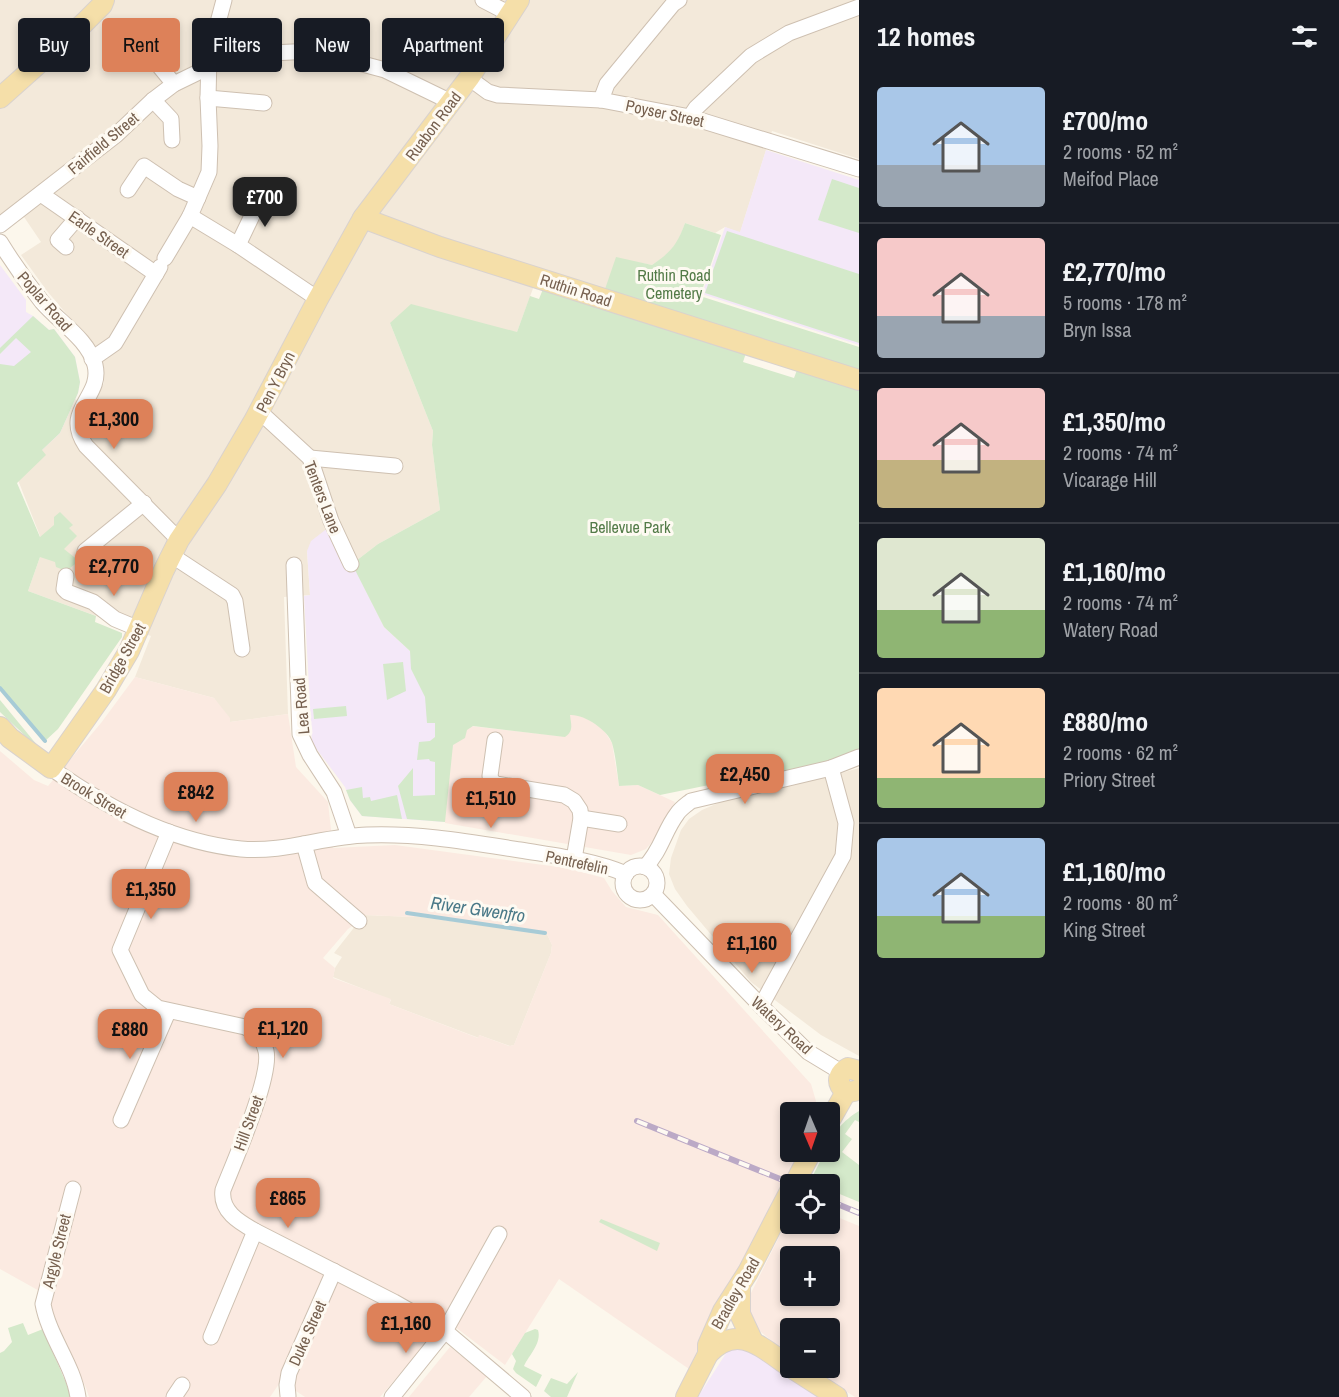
<!DOCTYPE html>
<meta charset="utf-8">
<style>
body{margin:0;font-family:"Archivo Narrow",sans-serif;background:#20242c;color:#f1f3f6;height:100vh;display:flex;flex-direction:column;font-size:22px;white-space:nowrap}
*{box-sizing:border-box;margin:0}
p{font-size:20px;color:#9ea1a6}
.icon{flex:none;width:33px;height:33px;fill:none;stroke:currentColor;stroke-width:2;stroke-linecap:round;stroke-linejoin:round}
.map{position:relative;flex:1;overflow:hidden}
.side{display:flex;flex-direction:column;background:#171b24;width:480px}
.side>*{flex:none}
.hud{position:absolute;left:18px;top:18px;width:570px;height:54px;display:flex;gap:12px}
.needle{width:39px;rotate:178deg}
.fabs{position:absolute;left:780px;top:1102px;display:grid;gap:12px}
.fabs a{display:grid;place-items:center;width:60px;height:60px;border-radius:6px;background:#171b24;box-shadow:0 3px 9px #0003;font-size:30px}
.price{position:absolute;translate:-50% -51px;padding:0 14px;border-radius:12px;background:#dd8159;color:#111;font-size:20px;line-height:39px;filter:drop-shadow(0 2px 3px #0008)}
.price::after{content:'';position:absolute;left:50%;top:36px;width:18px;height:14px;margin-left:-9px;background:inherit;clip-path:polygon(0 0,100% 0,50% 100%)}
.price.on{background:#222;color:#fff}
ul{padding:0;list-style:none}
li{display:flex;align-items:center;gap:18px;height:150px;padding:0 18px}
li+li{border-top:2px solid #363941}
li span{display:grid;place-items:center;flex:none;width:168px;height:120px;border-radius:6px;color:#555}
li>.icon{margin-inline-start:auto}
span .icon{width:72px;height:72px;fill:#fffc;stroke-width:1}
li b{font-size:26px}
h2{display:flex;justify-content:space-between;align-items:center;height:72px;padding:0 18px;font-size:26px}
.chip{padding:0 21px;border-radius:6px;background:#171b24;box-shadow:0 3px 9px #0003;font-size:21px;line-height:54px}
.chip.on{background:#dd8159;color:#111}
main{display:flex;flex:1;min-height:0}
.map>svg:first-child{display:block}
.residential{fill:#f3e9da}
.commercial{fill:#fbeae1;fill-rule:evenodd}
.education{fill:#f4e8f8}
.green{fill:#d4e9ca}
.lines{fill:none;stroke-linecap:round;stroke-linejoin:round}
.stream{stroke:#a7cbd6;stroke-width:4}
.minor-casing{stroke:#cec0b1;stroke-width:17}
.major-casing{stroke:#d9d2ce;stroke-width:22}
.minor{stroke:#fff;stroke-width:15}
.major{stroke:#f5dfa9;stroke-width:20}
.rail-casing{stroke:#bba9c6;stroke-width:6}
.rail{stroke:#fefaf2;stroke-width:4;stroke-dasharray:11;stroke-linecap:butt}
.major-bridge-casing{stroke:#d9d2ce;stroke-width:22;stroke-linecap:butt}
.major-bridge{stroke:#f5dfa9;stroke-width:20}
.labels{text-anchor:middle;dominant-baseline:central;stroke-width:6;stroke-linejoin:round;paint-order:stroke}
.street-label{font-size:16px;fill:#76604f;stroke:#fefaf2}
.park-label{font-size:16px;fill:#537b48;stroke:#fefaf2}
.water-label{font-size:18px;font-style:italic;fill:#4a7988;stroke:#fefaf2}
</style>
<main>
<div class="map">
<svg width="859" height="1397" viewBox="0 0 859 1397">
<rect width="100%" height="100%" fill="#fcf7ec"/>
<g class="residential">
<polygon points="0,0 859,0 859,159 772,131 740,233 725,227 715,233 685,223 678,242 664,257 652,265 636,262 604,292 539,272 517,332 390,323 433,431 432,445 440,510 378,544 352,564 307,551 310,595 284,597 288,714 230,722 214,698 135,677 151,636 28,591 44,546 16,475 60,433 75,399 90,407 104,383 104,372 102,356 47,291 21,255 41,242 24,217 3,230 0,225"/>
<polygon points="859,768 859,1056 821,1035 751,982 687,906 675,889 669,874 671,858 681,830 689,819 702,810 725,800 827,777"/>
<polygon points="364,915 414,917 414,916 547,934 552,945 551,953 514,1045 510,1046 479,1035 479,1038 389,1004 391,1000 333,977 335,968 342,957 334,953"/>
</g>
<g class="commercial">
<path d="M135,677L214,698L230,718V722L288,714L296,767L328,802L333,848L395,845L566,868L604,878L612,891L626,907L658,915L811,1084L816,1101L815,1113H790V1152H798L778,1197L707,1329L689,1369L559,1279L505,1365L446,1320L380,1397H305L281,1381L270,1397H89L86,1388L43,1293L0,1269V751L34,780L48,786L101,723ZM364,915L414,917L415,916L547,934L552,945L551,953L514,1045L509,1046L479,1035L478,1038L389,1004L391,999L333,978L335,968L323,958L348,929L359,921Z"/>
<polygon points="564,712 594,715 612,743 619,786 638,785 675,802 666,816 661,831 646,849 631,855 445,823 444,723 560,736"/>
<path d="M830,1214L859,1226V1397H855L809,1368H830V1329H790V1356L749,1322L746,1303L790,1215V1224H830ZM790,1257H830V1296H790Z"/>
<polygon points="450,1347 487,1376 469,1397 409,1397"/>
</g>
<g class="education">
<polygon points="766,150 859,180 859,345 702,294 725,227 740,232"/>
<polygon points="0,265 26,300 26,312 33,316 49,330 54,329 75,357 80,382 78,393 60,433 16,475 0,465"/>
<polygon points="333,524 384,627 410,651 443,723 445,822 362,816 350,800 345,787 312,743 304,596 310,595 307,551 311,541"/>
<polygon points="743,1345 827,1397 698,1397 730,1347"/>
</g>
<g class="green">
<polygon points="832,179 859,188 859,233 818,220"/>
<path d="M685,223L721,235L700,296L859,347V372L604,292L616,257L652,265C671,252 677,245 685,223Z"/>
<polygon points="727,231 859,274 859,343 705,293"/>
<path d="M543,289L746,353L743,362L794,378L797,370L859,389V751L830,761L722,785H709L660,795L638,785L619,786C617,772 616,757 612,743C608,730 584,714 570,715C571,724 574,731 565,737L473,726L467,730L465,738L453,745L445,822L407,819L398,786L413,768V796L435,795V762L430,761L429,759L417,760L419,742L430,741L435,737V723H427L425,697L411,669L410,651L384,627L352,564L378,544L440,510L432,445L433,431L390,323L411,304L517,332L530,296L539,299Z"/>
<polygon points="33,316 49,330 54,329 75,357 80,382 78,393 60,433 42,450 46,455 17,483 40,537 54,525 54,517 60,512 73,525 69,528 77,536 64,549 79,561 70,568 69,572 56,567 55,562 40,557 28,591 96,616 95,622 122,633 122,637 58,729 45,741 0,688 0,364 14,366 31,352 16,338 0,354 0,348"/>
<polygon points="403,662 406,691 387,700 383,664"/>
<polygon points="0,700 37,745 36,746 0,712"/>
<polygon points="346,706 347,716 314,719 313,709"/>
<polygon points="362,787 363,798 370,797 371,801 397,795 402,819 362,816 350,800 346,790"/>
<path d="M859,1111V1122L855,1120L845,1134L852,1139L842,1152L859,1165V1202L830,1190V1185H818L810,1181L825,1152H830C830,1134 844,1120 859,1111Z"/>
<polygon points="601,1219 660,1243 657,1251 599,1222"/>
<polygon points="23,1323 28,1335 43,1329 72,1397 0,1397 0,1353 4,1351 12,1342 8,1328"/>
<path d="M535,1329L538,1330C542,1343 529,1355 524,1366L542,1375L536,1387L516,1373L513,1369L516,1361L512,1354L525,1333Z"/>
<polygon points="578,1372 567,1397 551,1397 544,1391 551,1378 567,1384"/>
</g>
<g class="lines">
<g class="stream">
<polyline points="0,688 45,741"/>
<polyline points="407,913 545,933"/>
</g>
<defs>
<g id="minor">
<polyline points="483,0 510,14"/>
<polyline points="209,56 314,51 385,70 451,102"/>
<polyline points="160,67 174,84"/>
<polyline points="469,78 488,92 498,95 601,100 690,117 859,169"/>
<polyline points="208,98 264,103"/>
<polyline points="153,100 171,119 172,140"/>
<polyline points="601,100 607,84 673,4 679,0"/>
<polyline points="690,117 696,108 751,56 789,33 859,7"/>
<polyline points="128,190 144,166 178,189 198,198"/>
<polyline points="41,194 156,274"/>
<polyline points="190,216 238,245 318,299"/>
<polyline points="0,225 116,135 153,100 174,84 209,67"/>
<path d="M0,242C13,263 27,283 42,302C59,322 88,339 95,365C103,398 61,409 86,446L179,540"/>
<polyline points="238,245 261,197"/>
<polyline points="66,247 58,240 77,218"/>
<polyline points="165,258 190,216 209,172 210,146 208,98 209,56 224,0"/>
<polyline points="92,359 115,343 160,267"/>
<polyline points="260,412 310,458 331,521 351,564"/>
<polyline points="310,458 395,466"/>
<polyline points="85,551 144,503"/>
<polyline points="171,555 232,595 235,601 242,649"/>
<polyline points="294,565 300,734 310,755 334,792 349,836"/>
<polyline points="66,576 64,589 67,592 93,602 115,619 139,629"/>
<polyline points="495,740 490,776 492,781 496,784 564,795 574,801 580,810 581,818 574,859"/>
<path d="M51,768C107,808 171,842 241,849C284,853 324,836 367,835C419,833 469,842 520,850C556,856 593,860 626,874"/>
<polyline points="581,818 619,824"/>
<path d="M169,832L120,950L142,995L158,1008L245,1027C256,1032 263,1038 266,1051C272,1076 234,1162 223,1190C220,1211 239,1222 255,1231L394,1302L445,1331L523,1397"/>
<polyline points="304,844 315,883 359,921"/>
<circle cx="640" cy="883" r="17"/>
<path d="M645,867C661,851 664,831 677,814C680,809 686,805 691,801L831,768L859,757"/>
<polyline points="653,894 761,1006 808,1052 841,1072"/>
<polyline points="761,1006 843,856 846,823 831,768"/>
<polyline points="121,1120 168,1012"/>
<path d="M73,1189L43,1304C49,1337 73,1364 78,1397"/>
<polyline points="211,1337 255,1231"/>
<polyline points="288,1396 287,1385 289,1373 334,1271"/>
<polyline points="174,1397 182,1385"/>
<polyline points="392,1397 445,1331 499,1234"/>
</g>
<g id="major">
<polyline points="0,98 84,23 102,5 104,0"/>
<polyline points="363,218 440,247 859,380"/>
<polyline points="0,727 10,738 51,768 106,690 129,651 164,570 179,540 217,484 255,419 318,299 363,218 469,78 519,0"/>
<path d="M859,1071L848,1068C830,1077 842,1099 859,1089"/>
<polyline points="830,1120 846,1092"/>
<polyline points="740,1286 740,1314 753,1342"/>
<path d="M708,1354C738,1322 762,1348 790,1367"/>
<polyline points="792,1368 837,1397"/>
<polyline points="686,1397 708,1354 708,1345 723,1311 748,1272 790,1191"/>
</g>
</defs>
<use href="#minor" class="minor-casing"/>
<use href="#major" class="major-casing"/>
<use href="#minor" class="minor"/>
<use href="#major" class="major"/>
<defs>
<g id="rail">
<polyline points="637,1121 795,1185"/>
<polyline points="830,1201 859,1213"/>
</g>
</defs>
<use href="#rail" class="rail-casing"/>
<use href="#rail" class="rail"/>
<defs>
<polyline id="major-bridge" points="794,1185 811,1152"/>
</defs>
<use href="#major-bridge" class="major-bridge-casing"/>
<use href="#major-bridge" class="major-bridge"/>
</g>
<g class="labels">
<g class="street-label">
<text transform="translate(665 113) rotate(12)">Poyser Street</text>
<text transform="translate(433 126) rotate(-53)">Ruabon Road</text>
<text transform="translate(103 143) rotate(-40)">Fairfield Street</text>
<text transform="translate(99 234) rotate(35)">Earle Street</text>
<text transform="translate(576 290) rotate(18)">Ruthin Road</text>
<text transform="translate(45 301) rotate(49)">Poplar Road</text>
<text transform="translate(275 382) rotate(-63)">Pen Y Bryn</text>
<text transform="translate(323 497) rotate(69)">Tenters Lane</text>
<text transform="translate(122 658) rotate(-61)">Bridge Street</text>
<text transform="translate(301 706) rotate(-95)">Lea Road</text>
<text transform="translate(94 795) rotate(31)">Brook Street</text>
<text transform="translate(577 862) rotate(12)">Pentrefelin</text>
<text transform="translate(782 1025) rotate(43)">Watery Road</text>
<text transform="translate(248 1123) rotate(-70)">Hill Street</text>
<text transform="translate(56 1251) rotate(-76)">Argyle Street</text>
<text transform="translate(735 1293) rotate(-60)">Bradley Road</text>
<text transform="translate(307 1333) rotate(-66)">Duke Street</text>
</g>
<g class="park-label">
<text x="674" y="275">Ruthin Road<tspan x="674" dy="18">Cemetery</tspan></text>
<text x="630" y="527">Bellevue Park</text>
</g>
<g class="water-label">
<text transform="translate(478 909) rotate(8)">River Gwenfro</text>
</g>
</g>
</svg>
<div class="fabs">
<a><svg class="needle" viewBox="-14 -14 28 28"><path d="M0-13l5 13h-10z" fill="#e53935"/><path d="M0 13l5-13h-10z" fill="#9ea1a6"/></svg></a>
<a><svg class="icon" aria-label="locate" viewBox="0 0 24 24"><circle cx="12" cy="12" r="6"/><path d="M12 2v4M12 18v4M2 12h4M18 12h4"/></svg></a>
<a>+</a>
<a>−</a>
</div>
<b class="price on" style="left:265px;top:228px">£700</b>
<b class="price" style="left:114px;top:450px">£1,300</b>
<b class="price" style="left:114px;top:597px">£2,770</b>
<b class="price" style="left:745px;top:805px">£2,450</b>
<b class="price" style="left:196px;top:823px">£842</b>
<b class="price" style="left:491px;top:829px">£1,510</b>
<b class="price" style="left:151px;top:920px">£1,350</b>
<b class="price" style="left:752px;top:974px">£1,160</b>
<b class="price" style="left:283px;top:1059px">£1,120</b>
<b class="price" style="left:130px;top:1060px">£880</b>
<b class="price" style="left:288px;top:1229px">£865</b>
<b class="price" style="left:406px;top:1354px">£1,160</b>
<div class="hud">
<a class="chip">Buy</a>
<a class="chip on">Rent</a>
<a class="chip">Filters</a>
<a class="chip">New</a>
<a class="chip">Apartment</a>
</div>
</div>
<section class="side">
<h2>12 homes<svg class="icon" aria-label="filters" viewBox="0 0 24 24"><path d="M4 7h16M4 17h16"/><circle cx="9" cy="7" r="2"/><circle cx="15" cy="17" r="2"/></svg></h2>
<ul>
<li><span style="background:linear-gradient(#a9c7e8 65%,#9aa5b1 0)"><svg class="icon" aria-label="home" viewBox="0 0 24 24"><path d="M3 11l9-7 9 7M6 9v11h12V9"/></svg></span><div><b>£700/mo</b><p>2 rooms · 52 m²</p><p>Meifod Place</p></div></li>
<li><span style="background:linear-gradient(#f6c9c9 65%,#9aa5b1 0)"><svg class="icon" aria-label="home" viewBox="0 0 24 24"><path d="M3 11l9-7 9 7M6 9v11h12V9"/></svg></span><div><b>£2,770/mo</b><p>5 rooms · 178 m²</p><p>Bryn Issa</p></div></li>
<li><span style="background:linear-gradient(#f6c9c9 60%,#c2b280 0)"><svg class="icon" aria-label="home" viewBox="0 0 24 24"><path d="M3 11l9-7 9 7M6 9v11h12V9"/></svg></span><div><b>£1,350/mo</b><p>2 rooms · 74 m²</p><p>Vicarage Hill</p></div></li>
<li><span style="background:linear-gradient(#dfe7d0 60%,#8fb573 0)"><svg class="icon" aria-label="home" viewBox="0 0 24 24"><path d="M3 11l9-7 9 7M6 9v11h12V9"/></svg></span><div><b>£1,160/mo</b><p>2 rooms · 74 m²</p><p>Watery Road</p></div></li>
<li><span style="background:linear-gradient(#ffd9b3 75%,#8fb573 0)"><svg class="icon" aria-label="home" viewBox="0 0 24 24"><path d="M3 11l9-7 9 7M6 9v11h12V9"/></svg></span><div><b>£880/mo</b><p>2 rooms · 62 m²</p><p>Priory Street</p></div></li>
<li><span style="background:linear-gradient(#a9c7e8 65%,#8fb573 0)"><svg class="icon" aria-label="home" viewBox="0 0 24 24"><path d="M3 11l9-7 9 7M6 9v11h12V9"/></svg></span><div><b>£1,160/mo</b><p>2 rooms · 80 m²</p><p>King Street</p></div></li>
</ul>
</section>
</main>
